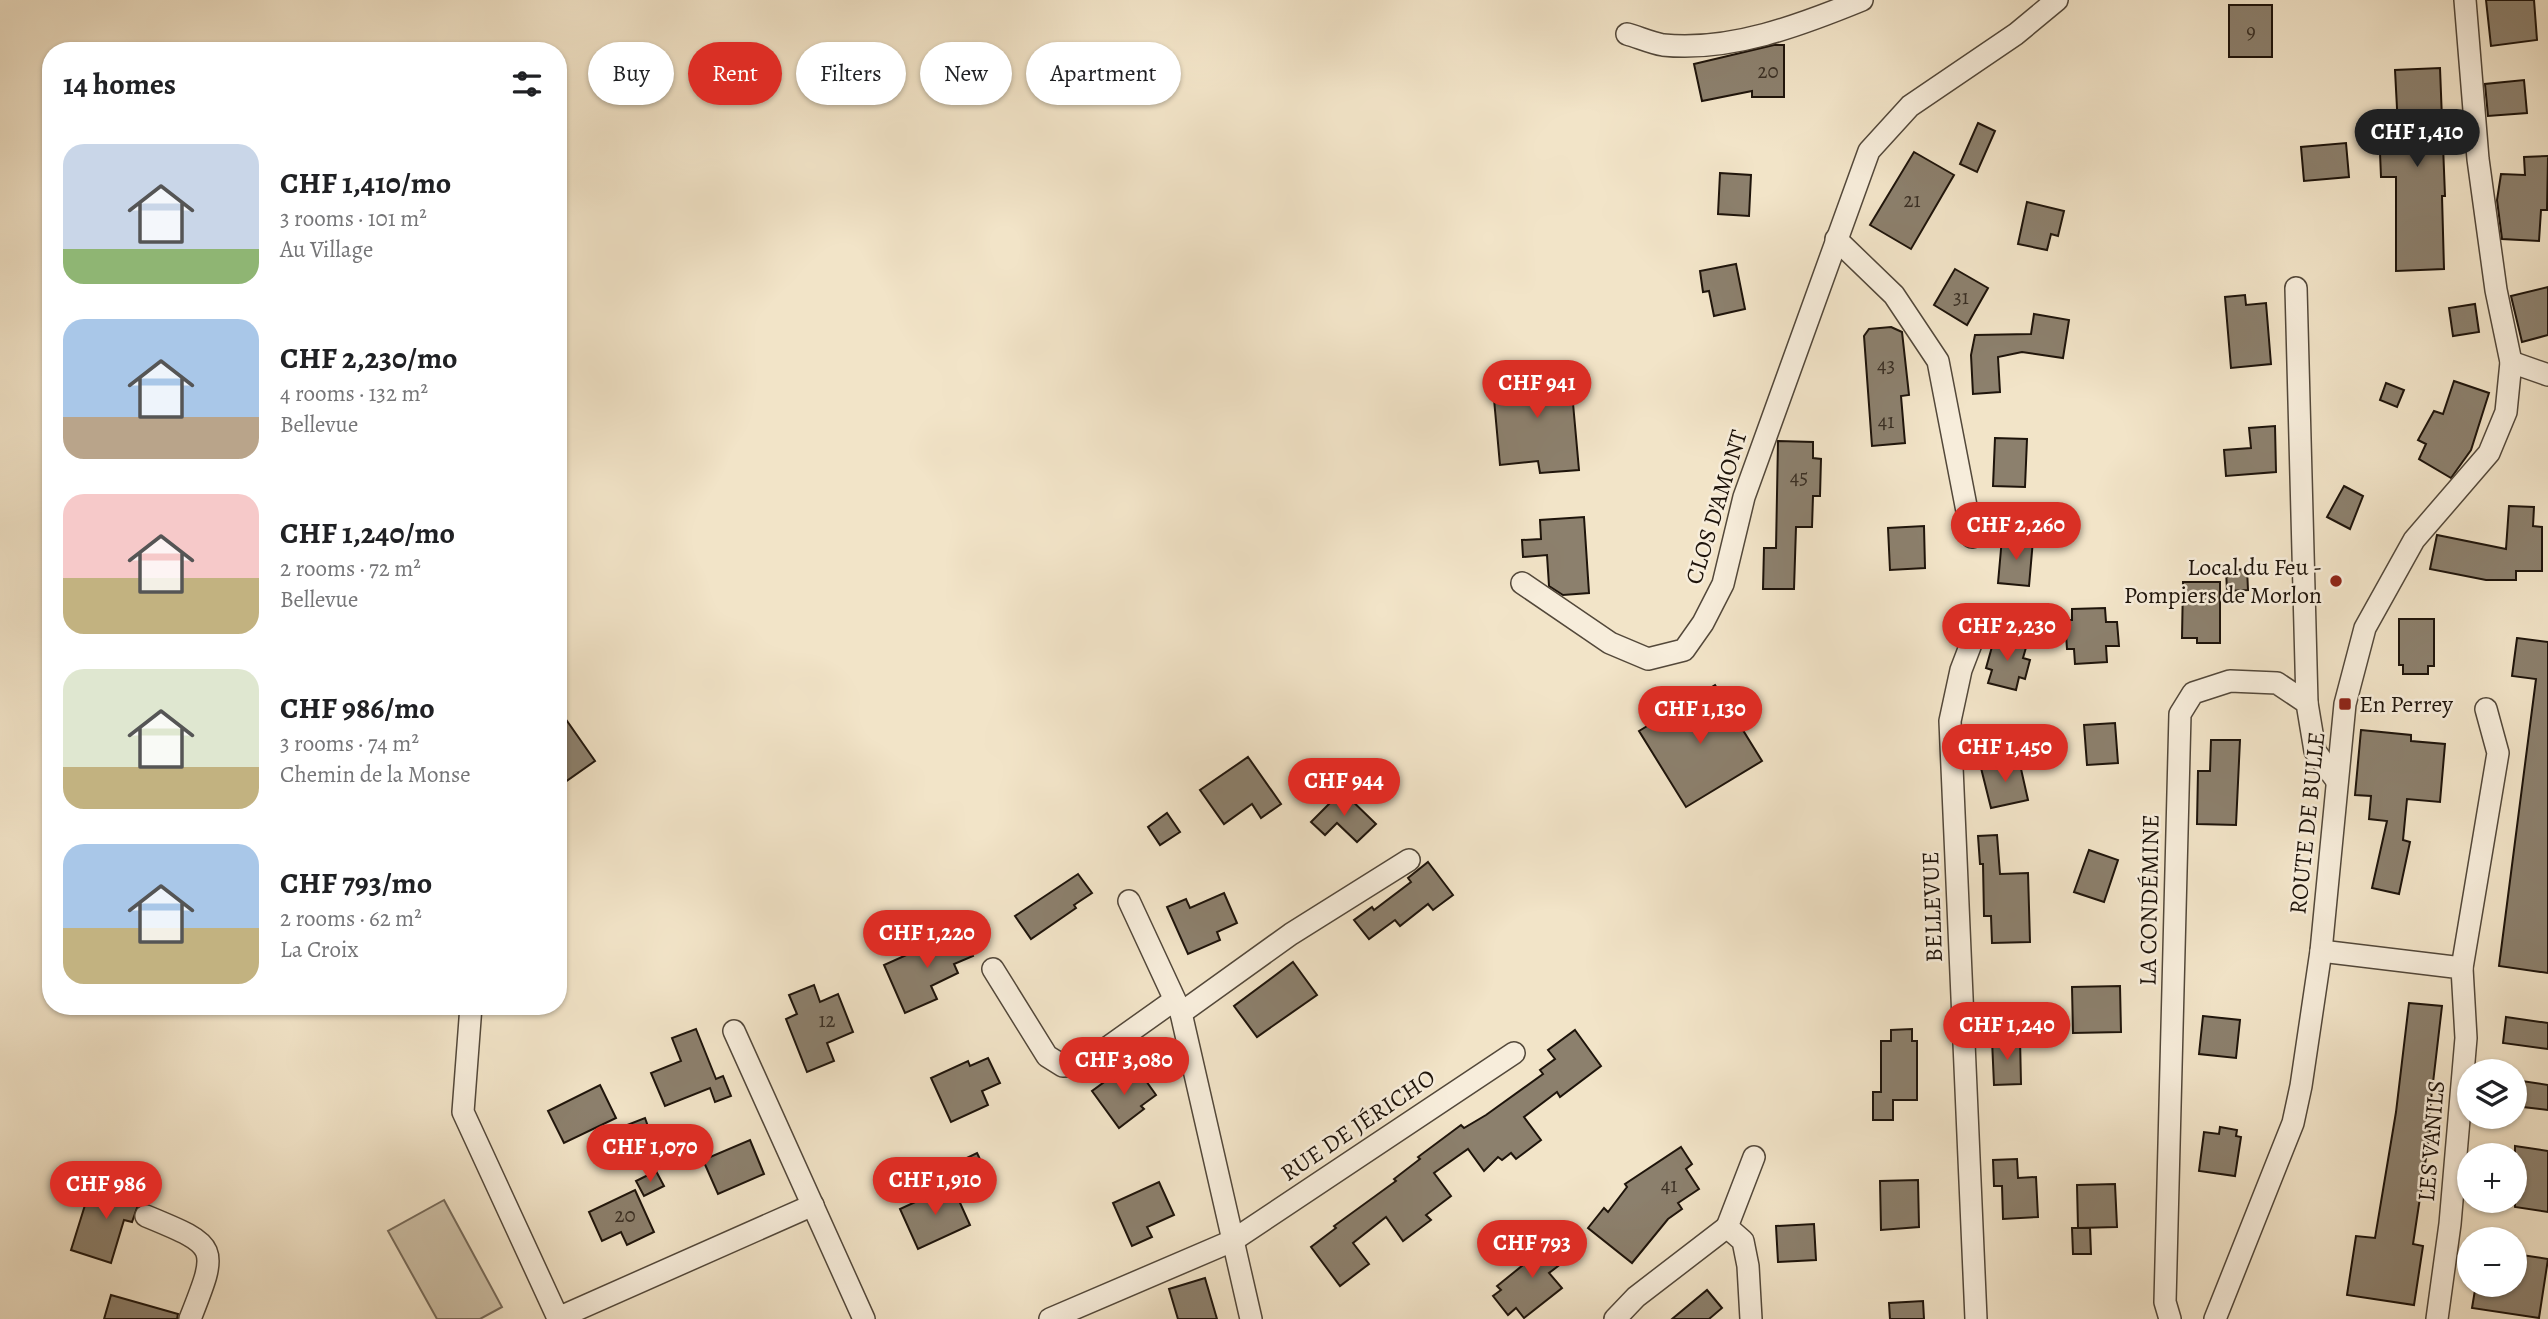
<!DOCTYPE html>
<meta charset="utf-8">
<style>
body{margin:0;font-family:Alegreya,serif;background:#f2f2f2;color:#202124;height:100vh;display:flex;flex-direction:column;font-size:26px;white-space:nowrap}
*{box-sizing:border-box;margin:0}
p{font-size:23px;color:#757577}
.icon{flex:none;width:38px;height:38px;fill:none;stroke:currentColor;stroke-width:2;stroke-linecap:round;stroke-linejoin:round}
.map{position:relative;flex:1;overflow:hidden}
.side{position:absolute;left:42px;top:42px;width:525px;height:973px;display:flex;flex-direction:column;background:#fff;border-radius:28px;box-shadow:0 2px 5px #0004}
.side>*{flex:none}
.banner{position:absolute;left:588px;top:42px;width:665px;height:63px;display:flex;gap:14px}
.fabs{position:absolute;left:2457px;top:1059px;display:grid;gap:14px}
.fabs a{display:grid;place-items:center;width:70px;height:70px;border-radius:50%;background:#fff;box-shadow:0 2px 5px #0004;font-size:35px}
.price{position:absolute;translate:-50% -60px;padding:0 16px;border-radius:24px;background:#d93025;color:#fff;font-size:23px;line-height:46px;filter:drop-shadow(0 2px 4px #0008)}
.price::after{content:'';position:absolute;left:50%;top:42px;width:21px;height:16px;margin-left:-10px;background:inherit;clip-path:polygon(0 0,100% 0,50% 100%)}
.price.on{background:#222;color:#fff}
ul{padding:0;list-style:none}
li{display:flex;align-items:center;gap:21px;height:175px;padding:0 21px}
li span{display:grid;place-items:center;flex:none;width:196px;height:140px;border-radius:21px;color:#555}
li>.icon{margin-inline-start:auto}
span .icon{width:84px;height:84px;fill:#fffc;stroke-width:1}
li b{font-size:30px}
h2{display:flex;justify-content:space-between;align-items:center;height:84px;padding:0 21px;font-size:30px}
.chip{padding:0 24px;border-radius:32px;background:#fff;box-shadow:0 2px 5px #0004;font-size:24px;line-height:63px}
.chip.on{background:#d93025;color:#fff}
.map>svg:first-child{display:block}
.green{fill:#cec1a8;stroke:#766a5a;stroke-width:2}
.building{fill:#8c806d;stroke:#1e140b;stroke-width:2}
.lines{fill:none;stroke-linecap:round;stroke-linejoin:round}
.minor-casing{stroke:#53483a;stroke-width:24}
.minor{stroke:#f7eddb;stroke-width:21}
.poi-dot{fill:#8f2418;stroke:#f7eddb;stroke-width:2.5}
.labels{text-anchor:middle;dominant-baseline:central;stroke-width:5;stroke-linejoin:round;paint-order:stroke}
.number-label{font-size:21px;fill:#3a2f24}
.street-label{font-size:24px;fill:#1e140b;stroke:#f7eddb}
.poi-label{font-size:24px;fill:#1e140b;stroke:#f7eddb;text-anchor:end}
</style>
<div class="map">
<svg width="2548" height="1319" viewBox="0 0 2548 1319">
<rect width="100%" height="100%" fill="#f2e4c8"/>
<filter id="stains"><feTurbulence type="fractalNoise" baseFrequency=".00286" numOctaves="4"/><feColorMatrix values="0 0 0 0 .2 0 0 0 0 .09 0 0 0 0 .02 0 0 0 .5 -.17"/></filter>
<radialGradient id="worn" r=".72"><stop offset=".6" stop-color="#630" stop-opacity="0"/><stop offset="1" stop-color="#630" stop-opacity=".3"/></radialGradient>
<polygon class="green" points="444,1200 502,1307 480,1319 437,1319 388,1231"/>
<g class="building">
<polygon points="2486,0 2534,0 2537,40 2491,46"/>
<rect x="2229" y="5" width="43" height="52"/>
<polygon points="1774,45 1784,45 1784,97 1752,97 1752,91 1702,101 1694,64"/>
<polygon points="2440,68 2445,196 2442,196 2444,269 2396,271 2396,177 2381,177 2379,128 2398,127 2395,70"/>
<polygon points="2524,80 2527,113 2488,116 2485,84"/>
<polygon points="1978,123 1995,131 1977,172 1960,164"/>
<polygon points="2346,143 2349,177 2304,181 2301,147"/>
<polygon points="1914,152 1954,175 1911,249 1870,225"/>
<polygon points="2548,156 2547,210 2541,210 2539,241 2502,239 2497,200 2501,174 2525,175 2524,157"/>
<polygon points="1720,173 1751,175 1749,216 1718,214"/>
<polygon points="2027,202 2064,211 2058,236 2051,234 2047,250 2018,244"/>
<polygon points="1736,264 1745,309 1714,316 1709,291 1703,292 1700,271"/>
<polygon points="1955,269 1988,288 1967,325 1934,305"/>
<polygon points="2548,287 2548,335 2522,342 2511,296"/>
<polygon points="2245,295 2246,305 2266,303 2271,364 2231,368 2225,297"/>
<polygon points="2475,304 2479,332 2453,336 2449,308"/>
<polygon points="2034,314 2069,320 2063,358 2022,352 1998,357 2000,392 1973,394 1971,355 1975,335 2031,334"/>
<polygon points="1891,327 1902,332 1909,395 1901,396 1905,443 1872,446 1864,336 1869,329"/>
<polygon points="1570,370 1579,470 1540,473 1538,461 1500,465 1492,377"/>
<polygon points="2454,381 2489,393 2471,450 2451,478 2419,459 2426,444 2418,440 2434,411 2443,414"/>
<polygon points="2386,383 2404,390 2397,407 2380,400"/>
<polygon points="2275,426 2276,472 2226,476 2224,450 2251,448 2249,428"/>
<polygon points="1995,438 2027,439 2025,487 1993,486"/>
<polygon points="1778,441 1813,442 1813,458 1821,459 1820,496 1813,496 1812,527 1796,527 1794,589 1763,589 1764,548 1776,548"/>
<polygon points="2344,486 2363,496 2350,529 2327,517"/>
<polygon points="2509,506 2534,507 2533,526 2542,527 2542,571 2516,571 2516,580 2486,580 2430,569 2437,535 2506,549"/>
<polygon points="1584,517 1589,593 1563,595 1549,586 1547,555 1523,557 1522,540 1541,539 1540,520"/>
<polygon points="1924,526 1925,568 1890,570 1888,528"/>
<polygon points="2002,538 2033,540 2029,586 1998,583"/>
<polygon points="2247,569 2248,590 2227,591 2226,570"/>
<polygon points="2183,582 2220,582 2220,643 2197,643 2197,638 2182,638"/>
<polygon points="2105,608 2106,622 2117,622 2119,646 2106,646 2107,662 2075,664 2074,649 2067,649 2065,620 2072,620 2072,609"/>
<polygon points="2399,619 2434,619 2434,666 2428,666 2428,674 2403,674 2403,665 2399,665"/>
<polygon points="1995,636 2027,644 2023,658 2030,660 2025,679 2019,677 2016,690 1988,683 1992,670 1986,668"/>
<polygon points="2517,638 2548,642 2548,973 2499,966 2536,679 2512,676"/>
<polygon points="1715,685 1762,761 1686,807 1639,731"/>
<polygon points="558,708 595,761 558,787"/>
<polygon points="2115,723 2118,763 2087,765 2084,725"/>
<polygon points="2361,730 2411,735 2411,741 2445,744 2440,802 2407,799 2403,840 2410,842 2399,894 2372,888 2387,821 2369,819 2371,796 2355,795"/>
<polygon points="2211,740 2240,740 2236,825 2197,824 2198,771 2210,771"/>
<polygon points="1248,757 1281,804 1261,818 1252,804 1224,824 1200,790"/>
<polygon points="2019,760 2028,800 1991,808 1981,768"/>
<polygon points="1342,791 1376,824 1357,842 1337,823 1325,835 1311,822"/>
<polygon points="1167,813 1180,832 1160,845 1148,827"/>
<polygon points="1997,835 2000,874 2028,873 2030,942 1992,943 1991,916 1984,916 1983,864 1980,864 1978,836"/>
<polygon points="2089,850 2118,860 2104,902 2074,892"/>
<polygon points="1428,862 1453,895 1433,910 1428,904 1400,926 1395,920 1369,939 1354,920 1372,907 1374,910 1411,882 1408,878"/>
<polygon points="1078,874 1092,893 1074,905 1076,908 1031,939 1015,916"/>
<polygon points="1224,893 1237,923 1217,932 1220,940 1188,954 1167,907 1186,899 1190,908"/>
<polygon points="962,930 973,956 954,964 958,973 931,986 937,999 905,1013 884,965"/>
<polygon points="1293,962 1317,995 1257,1037 1234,1006"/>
<polygon points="814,985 820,1002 838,994 853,1032 827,1043 834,1061 807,1072 786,1019 797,1014 789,995"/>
<polygon points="2120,986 2121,1032 2073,1033 2072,987"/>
<polygon points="2409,1003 2442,1006 2429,1117 2432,1118 2413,1244 2423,1246 2414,1305 2347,1295 2356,1236 2375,1238 2396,1112"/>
<polygon points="2203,1016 2240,1020 2236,1058 2199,1054"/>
<polygon points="2506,1017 2548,1023 2548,1049 2503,1043"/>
<polygon points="696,1029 716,1079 723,1076 731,1096 715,1102 710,1088 665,1106 651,1073 681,1061 672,1038"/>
<polygon points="1912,1029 1912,1041 1917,1041 1917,1100 1893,1100 1893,1120 1873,1120 1873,1092 1881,1092 1881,1041 1891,1041 1891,1030"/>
<polygon points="1575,1030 1601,1066 1560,1097 1557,1092 1524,1117 1541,1140 1516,1159 1511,1153 1502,1160 1498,1157 1484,1171 1468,1149 1434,1173 1451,1196 1426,1215 1431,1220 1403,1241 1386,1217 1353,1243 1369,1264 1340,1286 1311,1247 1336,1228 1334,1226 1396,1181 1394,1179 1420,1159 1418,1157 1461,1125 1464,1128 1486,1115 1543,1074 1540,1070 1555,1059 1548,1050"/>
<polygon points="2020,1038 2021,1084 1994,1085 1992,1040"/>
<polygon points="988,1058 1000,1083 982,1091 988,1105 951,1122 931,1078 968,1061 970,1066"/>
<polygon points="1139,1071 1156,1095 1141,1106 1144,1109 1119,1128 1092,1091 1118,1072 1125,1081"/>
<polygon points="2515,1080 2548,1085 2548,1110 2515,1106"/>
<polygon points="600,1085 616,1118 564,1143 548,1111"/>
<polygon points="645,1118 651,1135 634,1142 627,1125"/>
<polygon points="2220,1127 2237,1130 2236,1136 2241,1137 2235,1176 2199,1171 2204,1132 2219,1134"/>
<polygon points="750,1140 764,1174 718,1194 703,1160"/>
<polygon points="2515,1146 2548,1151 2548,1212 2515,1207"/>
<polygon points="1681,1147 1692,1164 1686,1169 1699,1189 1678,1203 1682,1209 1668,1219 1632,1263 1588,1228 1604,1208 1608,1212 1627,1187 1625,1184"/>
<polygon points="977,1153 987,1174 962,1186 952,1165"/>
<polygon points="2017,1159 2018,1178 2036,1177 2038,1217 2003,1219 2002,1186 1994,1186 1993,1160"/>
<polygon points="656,1171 664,1186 644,1196 636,1181"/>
<polygon points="1918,1180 1919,1227 1881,1230 1880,1181"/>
<polygon points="120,1181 144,1188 132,1222 124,1220 111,1263 71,1250 90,1189 115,1197"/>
<polygon points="1159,1182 1174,1215 1147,1227 1152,1237 1132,1246 1113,1203"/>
<polygon points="2115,1184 2117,1227 2078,1228 2077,1185"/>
<polygon points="952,1185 970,1225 918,1249 900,1209"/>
<polygon points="635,1190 654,1232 627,1245 621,1232 602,1241 589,1212"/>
<polygon points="1814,1224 1816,1260 1778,1262 1776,1226"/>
<polygon points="2072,1228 2090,1228 2091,1254 2073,1254"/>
<polygon points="1552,1236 1566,1253 1566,1260 1549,1273 1562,1288 1524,1318 1516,1308 1508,1315 1493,1296 1501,1290 1497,1286 1533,1257 1530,1253"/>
<polygon points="2515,1254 2548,1259 2539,1318 2472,1308 2476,1284 2515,1284"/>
<polygon points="1205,1278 1217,1319 1178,1319 1169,1289"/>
<polygon points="1707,1290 1722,1308 1709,1319 1672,1319"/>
<polygon points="111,1295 178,1314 177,1319 104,1319"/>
<polygon points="1923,1301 1924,1319 1890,1319 1889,1303"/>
</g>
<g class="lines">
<defs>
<g id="minor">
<path d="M1627,34C1638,37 1651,43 1663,45C1730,52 1801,25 1862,0"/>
<polyline points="1836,239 1894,295 1938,361 1972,537"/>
<polyline points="2296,288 2307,703"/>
<polyline points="2511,362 2548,375"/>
<polyline points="1522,583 1610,643 1648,659 1684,650 1703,623 1723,584 1744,497 1869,151 1910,106 2016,34 2057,0"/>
<polyline points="1129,901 1181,1013 1251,1319"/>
<polyline points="2321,951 2462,968 2466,1038 2450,1224 2437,1319"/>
<polyline points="2462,968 2498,753 2486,709"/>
<polyline points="993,969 1047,1056 1063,1066 1083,1065 1173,1001"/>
<polyline points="471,1006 463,1112 558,1318 813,1205"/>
<polyline points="1181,1013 1291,934 1409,860"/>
<polyline points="734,1031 864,1319"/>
<path d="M146,1216C219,1246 219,1246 190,1319"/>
<polyline points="1727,1227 1754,1157"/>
<polyline points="1050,1319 1232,1241 1514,1053"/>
<polyline points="1615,1319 1636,1297 1727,1227 1743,1241 1748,1266 1751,1319"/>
<polyline points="1976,1319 1950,721 1961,670 1979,623"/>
<polyline points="2170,1319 2165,1302 2180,714 2193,693 2230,681 2277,683 2307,703 2315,751 2337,781"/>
<polyline points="2215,1319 2293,1123 2301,1086 2321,951 2345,704 2365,628 2414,540 2489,453 2506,412 2511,362 2496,290 2478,159 2465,0"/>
</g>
</defs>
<use href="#minor" class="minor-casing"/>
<use href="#minor" class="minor"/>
</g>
<g class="poi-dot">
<circle cx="2336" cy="581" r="7"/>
<rect x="2338" y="697" width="14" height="14" rx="3.5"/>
</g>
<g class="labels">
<g class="number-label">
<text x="2251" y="31">9</text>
<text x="1768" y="71">20</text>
<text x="1912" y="200">21</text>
<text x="1961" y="297">31</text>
<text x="1886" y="365">43</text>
<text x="1886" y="421">41</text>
<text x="1799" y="477">45</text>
<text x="827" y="1020">12</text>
<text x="1669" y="1185">41</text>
<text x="625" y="1215">20</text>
</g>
<g class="street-label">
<text transform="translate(1716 507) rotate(-73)">CLOS D'AMONT</text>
<text transform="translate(2307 823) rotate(-84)">ROUTE DE BULLE</text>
<text transform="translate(2149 900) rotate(-89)">LA CONDÉMINE</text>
<text transform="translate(1932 907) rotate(-92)">BELLEVUE</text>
<text transform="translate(1358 1125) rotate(-34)">RUE DE JÉRICHO</text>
<text transform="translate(2431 1141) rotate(-85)">LES VANILS</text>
</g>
<g class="poi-label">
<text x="2322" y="567">Local du Feu -<tspan x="2322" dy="28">Pompiers de Morlon</tspan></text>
<text x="2359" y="704" text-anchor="start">En Perrey</text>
</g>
</g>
<rect width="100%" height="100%" filter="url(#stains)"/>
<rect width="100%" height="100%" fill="url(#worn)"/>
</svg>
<div class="fabs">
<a><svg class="icon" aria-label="layers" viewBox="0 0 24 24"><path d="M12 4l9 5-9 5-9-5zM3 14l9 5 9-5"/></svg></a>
<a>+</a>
<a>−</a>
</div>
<b class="price on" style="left:2417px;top:169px">CHF 1,410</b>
<b class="price" style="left:1537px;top:420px">CHF 941</b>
<b class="price" style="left:2016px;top:562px">CHF 2,260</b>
<b class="price" style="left:2007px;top:663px">CHF 2,230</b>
<b class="price" style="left:1700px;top:746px">CHF 1,130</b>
<b class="price" style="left:2005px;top:784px">CHF 1,450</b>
<b class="price" style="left:1344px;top:818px">CHF 944</b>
<b class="price" style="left:927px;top:970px">CHF 1,220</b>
<b class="price" style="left:2007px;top:1062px">CHF 1,240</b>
<b class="price" style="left:1124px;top:1097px">CHF 3,080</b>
<b class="price" style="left:650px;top:1184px">CHF 1,070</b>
<b class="price" style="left:935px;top:1217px">CHF 1,910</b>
<b class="price" style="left:106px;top:1221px">CHF 986</b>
<b class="price" style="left:1532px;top:1280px">CHF 793</b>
<div class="banner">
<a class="chip">Buy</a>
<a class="chip on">Rent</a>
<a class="chip">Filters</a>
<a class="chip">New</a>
<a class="chip">Apartment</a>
</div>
<section class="side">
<h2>14 homes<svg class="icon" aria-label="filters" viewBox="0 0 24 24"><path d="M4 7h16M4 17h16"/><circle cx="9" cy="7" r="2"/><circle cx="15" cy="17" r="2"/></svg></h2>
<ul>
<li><span style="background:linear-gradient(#c9d6e8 75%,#8fb573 0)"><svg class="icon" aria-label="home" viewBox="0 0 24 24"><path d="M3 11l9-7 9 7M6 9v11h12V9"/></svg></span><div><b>CHF 1,410/mo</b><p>3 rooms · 101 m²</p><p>Au Village</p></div></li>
<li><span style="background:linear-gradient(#a9c7e8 70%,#b9a48a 0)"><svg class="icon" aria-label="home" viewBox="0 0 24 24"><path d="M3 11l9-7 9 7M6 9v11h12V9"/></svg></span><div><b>CHF 2,230/mo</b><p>4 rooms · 132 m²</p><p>Bellevue</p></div></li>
<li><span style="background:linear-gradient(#f6c9c9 60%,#c2b280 0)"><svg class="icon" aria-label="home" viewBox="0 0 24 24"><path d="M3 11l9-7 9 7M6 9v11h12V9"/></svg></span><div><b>CHF 1,240/mo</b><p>2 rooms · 72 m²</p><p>Bellevue</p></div></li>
<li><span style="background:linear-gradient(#dfe7d0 70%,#c2b280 0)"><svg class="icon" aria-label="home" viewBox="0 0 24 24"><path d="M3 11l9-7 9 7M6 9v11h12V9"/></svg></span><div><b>CHF 986/mo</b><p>3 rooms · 74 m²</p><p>Chemin de la Monse</p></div></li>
<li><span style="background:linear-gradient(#a9c7e8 60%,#c2b280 0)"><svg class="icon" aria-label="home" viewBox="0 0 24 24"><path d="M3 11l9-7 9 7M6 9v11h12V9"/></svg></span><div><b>CHF 793/mo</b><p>2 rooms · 62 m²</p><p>La Croix</p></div></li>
</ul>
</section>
</div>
